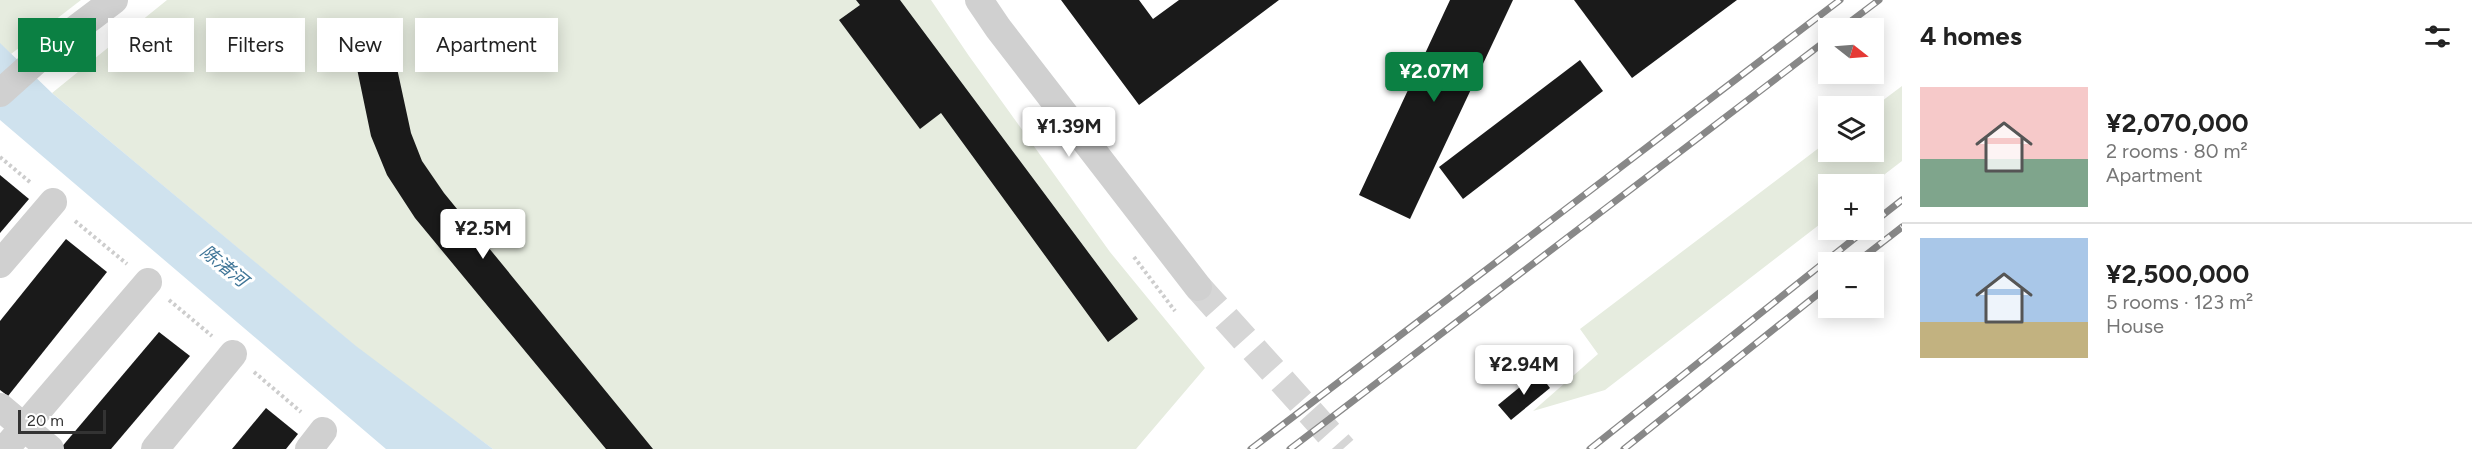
<!DOCTYPE html>
<meta charset="utf-8">
<style>
body{margin:0;font-family:Figtree,"Noto Sans SC",sans-serif;background:#f6f6f6;color:#222;height:100vh;display:flex;flex-direction:column;font-size:22px;white-space:nowrap}
*{box-sizing:border-box;margin:0}
p{font-size:20px;color:#767676}
.icon{flex:none;width:33px;height:33px;fill:none;stroke:currentColor;stroke-width:2;stroke-linecap:round;stroke-linejoin:round}
.map{position:relative;flex:1;overflow:hidden}
.sheet{display:flex;flex-direction:column;background:#fff;width:570px}
.sheet>*{flex:none}
.top-card{position:absolute;left:18px;top:18px;width:570px;height:54px;display:flex;gap:12px}
.needle{width:39px;rotate:107deg}
.tools{position:absolute;left:1818px;top:18px;display:grid;gap:12px}
.tools a{display:grid;place-items:center;width:66px;height:66px;border-radius:0px;background:#fff;box-shadow:0 3px 15px #0003;font-size:30px}
.scale{position:absolute;left:18px;bottom:15px;width:88px;box-sizing:border-box;padding-left:6px;border:3px solid #333;border-top:0;font-size:16px;line-height:21px;white-space:nowrap;color:#333;-webkit-text-stroke:4px #fff;paint-order:stroke}
.price{position:absolute;translate:-50% -51px;padding:0 14px;border-radius:6px;background:#fff;color:#222;font-size:20px;line-height:39px;filter:drop-shadow(0 2px 3px #0008)}
.price::after{content:'';position:absolute;left:50%;top:36px;width:18px;height:14px;margin-left:-9px;background:inherit;clip-path:polygon(0 0,100% 0,50% 100%)}
.price.on{background:#0b8043;color:#fff}
ul{padding:0;list-style:none}
li{display:flex;align-items:center;gap:18px;height:150px;padding:0 18px}
li+li{border-top:2px solid #e0e0e0}
li span{display:grid;place-items:center;flex:none;width:168px;height:120px;border-radius:0px;color:#555}
li>.icon{margin-inline-start:auto}
span .icon{width:72px;height:72px;fill:#fffc;stroke-width:1}
li b{font-size:26px}
h2{display:flex;justify-content:space-between;align-items:center;height:72px;padding:0 18px;font-size:26px}
.pill{padding:0 21px;border-radius:0px;background:#fff;box-shadow:0 3px 15px #0003;font-size:21px;line-height:54px}
.pill.on{background:#0b8043;color:#fff}
main{display:flex;flex:1;min-height:0}
.map>svg:first-child{display:block}
.green{fill:#e6ecdf}
.water{fill:#cfe2ee}
.building{fill:#1a1a1a}
.lines{fill:none;stroke-linecap:round;stroke-linejoin:round}
.minor-tunnel{stroke:#d6d6d6;stroke-width:28;stroke-dasharray:28 14;stroke-linecap:butt}
.path{stroke:#cdcdcd;stroke-width:4;stroke-dasharray:3 3;stroke-linecap:butt}
.minor{stroke:#d0d0d0;stroke-width:28}
.rail-casing{stroke:#888;stroke-width:7}
.rail{stroke:#fff;stroke-width:4.5;stroke-dasharray:14;stroke-linecap:butt}
.labels{text-anchor:middle;dominant-baseline:central;stroke-width:6;stroke-linejoin:round;paint-order:stroke}
.water-label{font-size:18px;font-style:italic;fill:#3f7597;stroke:#fff}
</style>
<main>
<div class="map">
<svg width="1902" height="449" viewBox="0 0 1902 449">
<rect width="100%" height="100%" fill="#fff"/>
<g class="green">
<polygon points="0,0 81,0 11,54 0,44"/>
<polygon points="167,0 931,0 969,56 1110,252 1205,368 1136,449 493,449 378,365 52,93"/>
<polygon points="1902,86 1902,161 1872,184 1828,184 1828,218 1605,390 1533,411 1598,354 1580,329 1828,141 1828,152 1874,152 1874,107"/>
</g>
<polygon class="water" points="0,43 52,93 356,346 493,449 386,449 0,120"/>
<g class="building">
<polygon points="856,0 900,0 1138,319 1108,342 941,113 920,129 839,20 860,5"/>
<polygon points="1061,0 1139,0 1153,19 1179,0 1279,0 1139,105"/>
<polygon points="1450,0 1513,0 1410,219 1359,195"/>
<polygon points="1574,0 1737,0 1632,78"/>
<polygon points="355,59 395,59 411,133 422,161 444,193 653,449 606,449 415,218 387,175 371,136"/>
<polygon points="1580,60 1603,91 1463,199 1439,167"/>
<polygon points="0,175 29,199 0,233"/>
<polygon points="66,239 107,272 8,396 0,390 0,321"/>
<polygon points="159,332 190,356 111,449 60,449"/>
<polygon points="1538,372 1550,388 1511,420 1498,405"/>
<polygon points="266,408 298,434 286,449 232,449"/>
</g>
<g class="lines">
<polyline class="minor-tunnel" points="1198,287 1343,449"/>
<g class="path">
<polyline points="0,157 31,183"/>
<polyline points="75,221 127,264"/>
<polyline points="1134,257 1175,311"/>
<polyline points="169,300 212,336"/>
<polyline points="254,372 301,412"/>
</g>
<g class="minor">
<polyline points="979,0 998,28 1198,287"/>
<polyline points="0,93 48,50 114,0"/>
<polyline points="0,264 53,202"/>
<polyline points="0,407 50,449"/>
<polyline points="5,449 148,282"/>
<polyline points="155,449 233,354"/>
<polyline points="309,449 323,431"/>
</g>
<defs>
<g id="rail">
<polyline points="1842,28 1879,0"/>
<polyline points="1874,222 1902,200"/>
<polyline points="1857,262 1902,227"/>
<polyline points="1251,449 1840,0"/>
<polyline points="1290,449 1828,39"/>
<polyline points="1590,449 1865,230"/>
<polyline points="1624,449 1828,286"/>
</g>
</defs>
<use href="#rail" class="rail-casing"/>
<use href="#rail" class="rail"/>
</g>
<g class="labels">
<g class="water-label">
<text transform="translate(224 266) rotate(39)">陈渚河</text>
</g>
</g>
</svg>
<div class="tools">
<a><svg class="needle" viewBox="-14 -14 28 28"><path d="M0-13l5 13h-10z" fill="#e53935"/><path d="M0 13l5-13h-10z" fill="#767676"/></svg></a>
<a><svg class="icon" aria-label="layers" viewBox="0 0 24 24"><path d="M12 4l9 5-9 5-9-5zM3 14l9 5 9-5"/></svg></a>
<a>+</a>
<a>−</a>
</div>
<div class="scale">20 m</div>
<b class="price on" style="left:1434px;top:103px">¥2.07M</b>
<b class="price" style="left:1069px;top:158px">¥1.39M</b>
<b class="price" style="left:483px;top:260px">¥2.5M</b>
<b class="price" style="left:1524px;top:396px">¥2.94M</b>
<div class="top-card">
<a class="pill on">Buy</a>
<a class="pill">Rent</a>
<a class="pill">Filters</a>
<a class="pill">New</a>
<a class="pill">Apartment</a>
</div>
</div>
<section class="sheet">
<h2>4 homes<svg class="icon" aria-label="filters" viewBox="0 0 24 24"><path d="M4 7h16M4 17h16"/><circle cx="9" cy="7" r="2"/><circle cx="15" cy="17" r="2"/></svg></h2>
<ul>
<li><span style="background:linear-gradient(#f6c9c9 60%,#7fa58c 0)"><svg class="icon" aria-label="home" viewBox="0 0 24 24"><path d="M3 11l9-7 9 7M6 9v11h12V9"/></svg></span><div><b>¥2,070,000</b><p>2 rooms · 80 m²</p><p>Apartment</p></div></li>
<li><span style="background:linear-gradient(#a9c7e8 70%,#c2b280 0)"><svg class="icon" aria-label="home" viewBox="0 0 24 24"><path d="M3 11l9-7 9 7M6 9v11h12V9"/></svg></span><div><b>¥2,500,000</b><p>5 rooms · 123 m²</p><p>House</p></div></li>
</ul>
</section>
</main>
